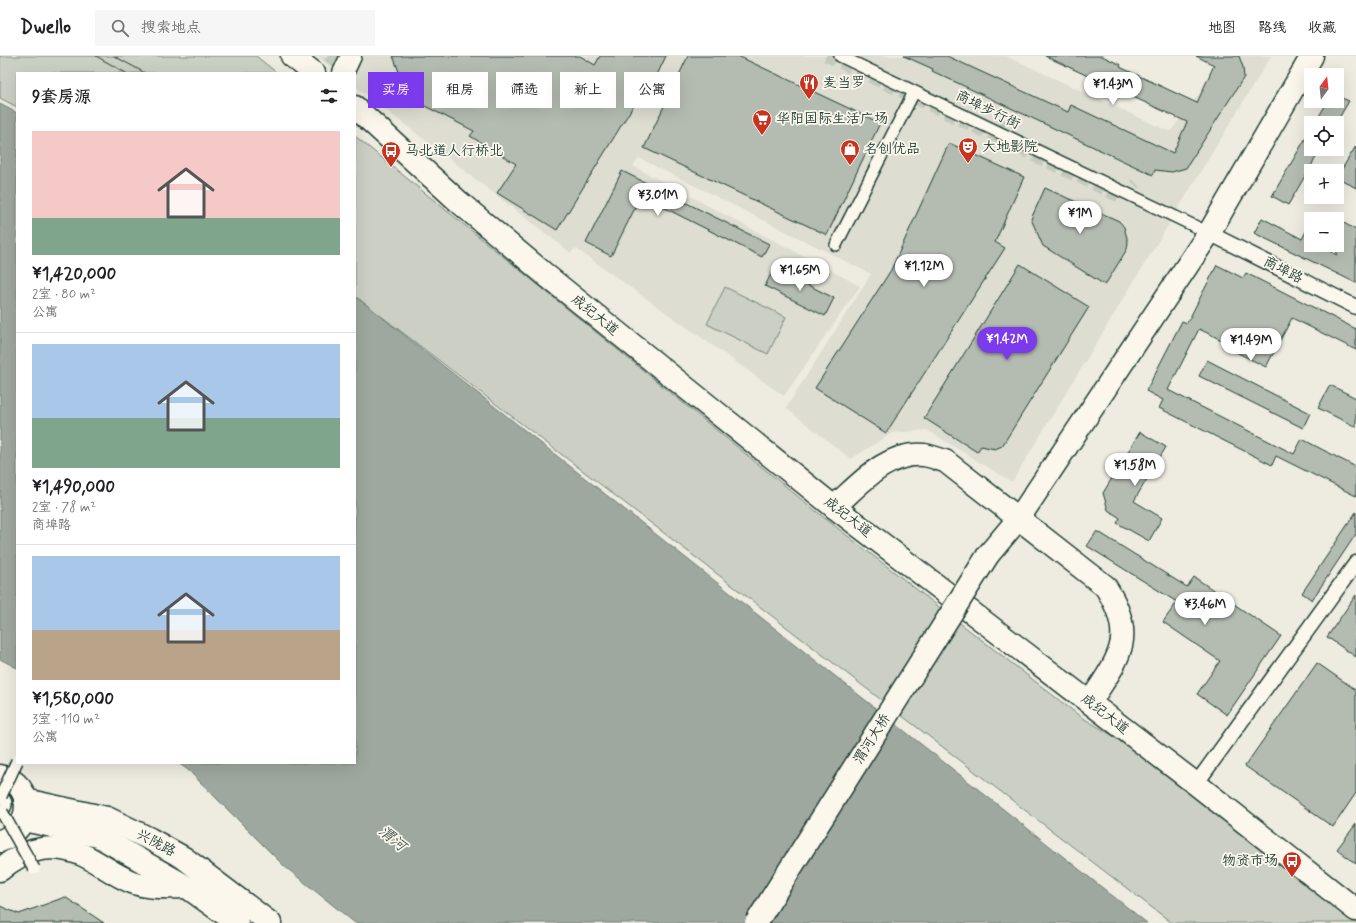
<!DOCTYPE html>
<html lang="zh">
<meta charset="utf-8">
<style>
body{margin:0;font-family:Mynerve,"LXGW WenKai TC",sans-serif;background:#f6f6f6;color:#202124;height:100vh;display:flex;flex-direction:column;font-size:15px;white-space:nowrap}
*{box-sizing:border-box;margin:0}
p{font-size:13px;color:#757577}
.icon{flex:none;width:22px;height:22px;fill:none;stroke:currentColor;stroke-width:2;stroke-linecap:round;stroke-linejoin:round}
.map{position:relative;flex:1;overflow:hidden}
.sheet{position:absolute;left:16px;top:16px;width:340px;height:692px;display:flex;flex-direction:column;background:#fff;border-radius:0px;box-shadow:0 4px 16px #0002}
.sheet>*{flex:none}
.banner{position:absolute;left:368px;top:16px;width:380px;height:36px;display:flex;gap:8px}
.needle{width:26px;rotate:15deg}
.buttons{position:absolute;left:1304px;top:12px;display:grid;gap:8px}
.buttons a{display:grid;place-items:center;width:40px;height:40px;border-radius:0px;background:#fff;box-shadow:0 4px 16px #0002;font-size:20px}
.price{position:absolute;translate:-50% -34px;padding:0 9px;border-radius:14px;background:#fff;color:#222;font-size:13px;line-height:26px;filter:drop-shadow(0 1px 2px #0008)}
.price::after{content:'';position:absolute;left:50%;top:24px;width:12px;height:9px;margin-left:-6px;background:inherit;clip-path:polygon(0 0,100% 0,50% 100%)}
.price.on{background:#7c3aed;color:#fff}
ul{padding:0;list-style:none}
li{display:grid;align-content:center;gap:8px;height:212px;padding:0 16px}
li+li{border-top:1px solid #e0e0e0}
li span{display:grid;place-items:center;height:124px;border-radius:0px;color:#555}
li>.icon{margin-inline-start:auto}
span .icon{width:72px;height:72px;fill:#fffc;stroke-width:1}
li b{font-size:17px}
h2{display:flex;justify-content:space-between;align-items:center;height:48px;padding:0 16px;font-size:17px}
.pill{padding:0 14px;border-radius:0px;background:#fff;box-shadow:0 4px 16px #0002;font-size:14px;line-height:36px}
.pill.on{background:#7c3aed;color:#fff}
header{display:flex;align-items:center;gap:24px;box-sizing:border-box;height:56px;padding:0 20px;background:#fff;border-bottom:1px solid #e0e0e0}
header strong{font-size:19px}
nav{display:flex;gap:22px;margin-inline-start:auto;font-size:14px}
.search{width:280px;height:36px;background:#f6f6f6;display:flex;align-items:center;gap:10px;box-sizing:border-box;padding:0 14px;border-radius:0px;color:#757577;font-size:15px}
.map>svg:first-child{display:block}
.built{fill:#ddddd2}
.green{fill:#cbcfc4;stroke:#75867c}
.water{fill:#9fa89f;stroke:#6c7d74}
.building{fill:#b4bbb0;stroke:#1f3d34}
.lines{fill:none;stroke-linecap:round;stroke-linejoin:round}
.pedestrian-tunnel{stroke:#c5c9be;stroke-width:11;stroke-dasharray:11 5.5;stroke-linecap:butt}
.pedestrian-casing{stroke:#1f3d34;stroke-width:14}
.minor-casing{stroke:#1f3d34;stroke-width:17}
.secondary-casing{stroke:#1f3d34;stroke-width:23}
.primary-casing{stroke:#1f3d34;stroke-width:25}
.trunk-casing{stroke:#1f3d34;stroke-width:25}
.pedestrian{stroke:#fbf7ec;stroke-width:11}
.minor{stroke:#fbf7ec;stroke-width:14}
.secondary{stroke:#fbf7ec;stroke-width:20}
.primary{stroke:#fbf7ec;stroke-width:22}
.trunk{stroke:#fbf7ec;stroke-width:22}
.tram{stroke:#1f3d34;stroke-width:1}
.pedestrian-bridge-casing{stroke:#1f3d34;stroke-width:14;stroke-linecap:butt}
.primary-bridge-casing{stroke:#1f3d34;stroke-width:25;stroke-linecap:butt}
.pedestrian-bridge{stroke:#fbf7ec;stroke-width:11}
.primary-bridge{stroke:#fbf7ec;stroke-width:22}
.labels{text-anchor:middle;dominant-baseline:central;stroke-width:3.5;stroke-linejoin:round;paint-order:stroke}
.poi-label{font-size:14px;fill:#1f3d34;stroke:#fbf7ec;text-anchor:start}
.street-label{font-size:14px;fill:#1f3d34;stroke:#fbf7ec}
.water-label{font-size:15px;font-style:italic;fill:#455d54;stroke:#fbf7ec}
</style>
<header>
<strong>Dwello</strong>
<div class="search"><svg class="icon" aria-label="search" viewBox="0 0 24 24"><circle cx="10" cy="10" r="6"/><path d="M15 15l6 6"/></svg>搜索地点</div>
<nav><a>地图</a><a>路线</a><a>收藏</a></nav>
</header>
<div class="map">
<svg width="1356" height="867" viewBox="0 0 1356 867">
<rect width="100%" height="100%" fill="#eeece1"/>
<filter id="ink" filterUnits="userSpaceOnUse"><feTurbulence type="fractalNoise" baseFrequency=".025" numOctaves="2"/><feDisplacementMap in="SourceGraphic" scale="8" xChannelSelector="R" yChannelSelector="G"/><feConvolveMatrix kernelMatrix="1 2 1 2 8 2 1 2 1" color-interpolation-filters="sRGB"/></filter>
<g filter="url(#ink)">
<polygon class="built" points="317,0 1006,0 1170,76 1228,0 1271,0 1012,426 927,374 892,377 851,403 786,352 871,218 639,102 633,110 860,230 784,340 575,192 571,197 355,30 355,17 339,17"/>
<g class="green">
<polygon points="0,0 256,0 277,17 17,17 17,51 0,42"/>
<polygon points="355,80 822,460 1081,661 1196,728 1356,850 1356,867 1172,867 355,240"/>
<polygon points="725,231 786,261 768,298 707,268"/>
</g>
<g class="water">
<polygon points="0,48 17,57 17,612 0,603"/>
<polygon points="355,240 1147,867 355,867 284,810 188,714 178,707 355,707"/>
</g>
<g class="building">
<polygon points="393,0 580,0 595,9 600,0 666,0 646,42 640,39 557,174 497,137 516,108 470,80 474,75 409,42"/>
<polygon points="688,0 738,0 880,67 827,179 644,92"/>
<polygon points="904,0 947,0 1068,56 1071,49 1173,97 1187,66 1045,0 1102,0 1121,9 1120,11 1197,47 1214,9 1196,0 1239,0 1243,11 1244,21 1186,112 1172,116 1155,114 1153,119 932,15 933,13"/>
<polygon points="1337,40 1349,45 1336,67 1315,67 1328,45 1337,45"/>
<polygon points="1311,73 1311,93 1321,93 1288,149 1272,140"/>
<polygon points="949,87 1024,121 995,186 1005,192 886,377 815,332 891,214"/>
<polygon points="1356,90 1356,132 1337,121"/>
<polygon points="622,115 769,188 762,201 641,140 611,200 586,187"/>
<polygon points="1045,132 1119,165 1124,171 1128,186 1127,193 1105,229 1043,190 1031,163"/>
<polygon points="1262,162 1302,183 1311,166 1311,189 1319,189 1337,199 1337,163 1356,174 1356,227 1254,177"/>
<polygon points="1020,208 1089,251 1002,390 995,393 981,390 977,396 924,362"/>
<polygon points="1217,209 1243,222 1246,217 1356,273 1356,294 1292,262 1266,311 1234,295 1236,291 1199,273 1168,334 1294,398 1302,383 1356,411 1356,440 1276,400 1272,409 1159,352 1163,344 1146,335 1182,265 1187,267"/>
<polygon points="774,212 834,242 825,260 765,230"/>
<polygon points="1207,304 1310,357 1303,372 1199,320"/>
<polygon points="1330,329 1356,342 1356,371 1318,352"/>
<polygon points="1140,376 1166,391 1134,445 1162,462 1149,485 1117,467 1120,462 1108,454 1103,437"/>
<polygon points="1356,456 1356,478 1312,544 1302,537"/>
<polygon points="1097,475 1187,531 1194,521 1281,580 1227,659 1197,638 1220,605 1163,566 1177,546 1087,490"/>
<polygon points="1356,539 1356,601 1327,581"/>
<polygon points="1317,607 1356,634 1356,737 1333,771 1245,710"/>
<polygon points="1356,768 1356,808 1337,793"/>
<polygon points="65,841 104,867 0,867 0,850 19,858"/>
</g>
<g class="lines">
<g class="pedestrian-tunnel">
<polyline points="327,0 339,7 342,0"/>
<polyline points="826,0 1121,142 1136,127"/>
<polyline points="988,78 997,67 1007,63"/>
</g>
<defs>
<g id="pedestrian">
<polyline points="840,0 1209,177"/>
<polyline points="836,189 914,36"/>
<path d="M0,739C8,744 8,752 0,757"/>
</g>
<g id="minor">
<polyline points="1209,177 1356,251"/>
<polyline points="1196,728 1356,507"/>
</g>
<polyline id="secondary" points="343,17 351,0"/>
<g id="primary">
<polyline points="292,0 314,17"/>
<polyline points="355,51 459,146 547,220 834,451 1196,728 1356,854"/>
<path d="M834,451C859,429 887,395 924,399C931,400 938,403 945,405L1105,530C1138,581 1119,602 1090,646"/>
<polyline points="988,499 1019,462 1209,177 1312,0"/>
<path d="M0,814C25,792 52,786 83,799C100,807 114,819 132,826C149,833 169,831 187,831"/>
</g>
<g id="trunk">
<path d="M0,720C36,727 33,774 0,785"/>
<polyline points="25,744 107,762 150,783 184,802 270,867"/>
<polyline points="24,764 98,780 187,831 237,867"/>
</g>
</defs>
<use href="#pedestrian" class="pedestrian-casing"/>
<use href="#minor" class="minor-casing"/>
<use href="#secondary" class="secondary-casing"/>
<use href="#primary" class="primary-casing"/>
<use href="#trunk" class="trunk-casing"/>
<use href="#pedestrian" class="pedestrian"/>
<use href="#minor" class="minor"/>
<use href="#secondary" class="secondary"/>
<use href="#primary" class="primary"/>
<use href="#trunk" class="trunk"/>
<g class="tram">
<polyline points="96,0 126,17"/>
<polyline points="114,0 145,17"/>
</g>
<defs>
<g id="pedestrian-bridge">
<polyline points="1,740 17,705"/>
<polyline points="2,756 34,813"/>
</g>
<polyline id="primary-bridge" points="756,867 988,499"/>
</defs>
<use href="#pedestrian-bridge" class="pedestrian-bridge-casing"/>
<use href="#primary-bridge" class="primary-bridge-casing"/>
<use href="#pedestrian-bridge" class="pedestrian-bridge"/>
<use href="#primary-bridge" class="primary-bridge"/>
</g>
</g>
<defs>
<symbol id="restaurant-pin" viewBox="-11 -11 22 30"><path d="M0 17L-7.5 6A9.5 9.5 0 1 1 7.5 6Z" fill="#c8321e" stroke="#fbf7ec"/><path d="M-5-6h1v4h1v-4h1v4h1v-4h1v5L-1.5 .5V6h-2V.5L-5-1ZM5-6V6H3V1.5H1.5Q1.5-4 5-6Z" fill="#fff"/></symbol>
<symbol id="supermarket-pin" viewBox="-11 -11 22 30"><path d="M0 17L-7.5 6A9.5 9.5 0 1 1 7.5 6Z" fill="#c8321e" stroke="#fbf7ec"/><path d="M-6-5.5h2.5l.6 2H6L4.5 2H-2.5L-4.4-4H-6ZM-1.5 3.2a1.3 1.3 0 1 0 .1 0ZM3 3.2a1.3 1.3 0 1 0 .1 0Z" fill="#fff"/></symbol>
<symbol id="theatre-pin" viewBox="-11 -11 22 30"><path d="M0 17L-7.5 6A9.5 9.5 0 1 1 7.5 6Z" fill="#c8321e" stroke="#fbf7ec"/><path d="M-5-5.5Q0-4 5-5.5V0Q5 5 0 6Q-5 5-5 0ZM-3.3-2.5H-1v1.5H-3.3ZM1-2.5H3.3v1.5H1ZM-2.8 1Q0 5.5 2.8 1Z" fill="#fff"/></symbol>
<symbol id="shop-pin" viewBox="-11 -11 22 30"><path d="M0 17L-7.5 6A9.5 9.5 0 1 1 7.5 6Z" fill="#c8321e" stroke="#fbf7ec"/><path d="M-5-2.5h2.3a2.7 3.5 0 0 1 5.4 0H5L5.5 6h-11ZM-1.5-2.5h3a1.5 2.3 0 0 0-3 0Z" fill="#fff"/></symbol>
<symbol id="bus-pin" viewBox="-11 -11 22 30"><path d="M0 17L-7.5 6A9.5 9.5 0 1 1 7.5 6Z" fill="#c8321e" stroke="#fbf7ec"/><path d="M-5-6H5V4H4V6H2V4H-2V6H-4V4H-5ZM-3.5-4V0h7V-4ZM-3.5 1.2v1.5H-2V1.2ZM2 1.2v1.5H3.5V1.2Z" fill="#fff"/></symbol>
</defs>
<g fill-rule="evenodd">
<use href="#restaurant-pin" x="798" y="16" width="22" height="30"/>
<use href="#supermarket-pin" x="751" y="52" width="22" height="30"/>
<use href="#theatre-pin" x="957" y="80" width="22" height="30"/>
<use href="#shop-pin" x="839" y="82" width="22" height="30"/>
<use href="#bus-pin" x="380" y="84" width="22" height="30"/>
<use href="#bus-pin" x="1281" y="794" width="22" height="30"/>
</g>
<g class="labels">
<g class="poi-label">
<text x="823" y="27">麦当罗</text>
<text x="776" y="63">华阳国际生活广场</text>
<text x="982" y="91">大地影院</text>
<text x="864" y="93">名创优品</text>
<text x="405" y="95">马北道人行桥北</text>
<text x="1278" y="805" text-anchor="end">物资市场</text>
</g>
<g class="street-label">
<text transform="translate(988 54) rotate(26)">商埠步行街</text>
<text transform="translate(1283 214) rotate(27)">商埠路</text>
<text transform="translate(595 259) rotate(39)">成纪大道</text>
<text transform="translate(848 461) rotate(38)">成纪大道</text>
<text transform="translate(1105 658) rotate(38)">成纪大道</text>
<text transform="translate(872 683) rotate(-58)">渭河大桥</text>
<text transform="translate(156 787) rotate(28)">兴陇路</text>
</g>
<g class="water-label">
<text transform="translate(392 783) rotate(40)">渭河</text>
</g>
</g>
</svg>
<div class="buttons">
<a><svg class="needle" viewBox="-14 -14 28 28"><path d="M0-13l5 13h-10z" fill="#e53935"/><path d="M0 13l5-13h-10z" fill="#757577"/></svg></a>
<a><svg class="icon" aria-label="locate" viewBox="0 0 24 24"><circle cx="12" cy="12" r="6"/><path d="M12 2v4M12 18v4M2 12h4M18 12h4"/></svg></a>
<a>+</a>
<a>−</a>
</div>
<b class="price" style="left:1113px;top:50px">¥1.43M</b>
<b class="price" style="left:658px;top:161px">¥3.01M</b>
<b class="price" style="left:1080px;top:179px">¥1M</b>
<b class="price" style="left:924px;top:232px">¥1.12M</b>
<b class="price" style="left:800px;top:236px">¥1.65M</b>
<b class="price on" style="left:1007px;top:305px">¥1.42M</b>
<b class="price" style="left:1251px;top:306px">¥1.49M</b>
<b class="price" style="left:1135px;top:431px">¥1.58M</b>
<b class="price" style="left:1205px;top:570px">¥3.46M</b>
<div class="banner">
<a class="pill on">买房</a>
<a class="pill">租房</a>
<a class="pill">筛选</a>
<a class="pill">新上</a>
<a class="pill">公寓</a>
</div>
<section class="sheet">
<h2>9套房源<svg class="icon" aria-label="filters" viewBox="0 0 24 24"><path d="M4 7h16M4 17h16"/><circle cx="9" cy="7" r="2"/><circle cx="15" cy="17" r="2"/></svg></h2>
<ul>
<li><span style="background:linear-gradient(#f6c9c9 70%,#7fa58c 0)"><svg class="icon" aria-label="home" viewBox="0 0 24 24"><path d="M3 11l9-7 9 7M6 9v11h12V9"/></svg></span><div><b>¥1,420,000</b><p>2室 · 80 m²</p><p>公寓</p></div></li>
<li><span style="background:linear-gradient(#a9c7e8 60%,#7fa58c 0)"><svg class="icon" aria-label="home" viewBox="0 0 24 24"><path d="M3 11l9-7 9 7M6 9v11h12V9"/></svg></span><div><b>¥1,490,000</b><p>2室 · 78 m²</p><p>商埠路</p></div></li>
<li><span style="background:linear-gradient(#a9c7e8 60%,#b9a48a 0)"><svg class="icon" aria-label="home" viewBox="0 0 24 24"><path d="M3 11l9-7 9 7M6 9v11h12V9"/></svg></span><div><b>¥1,580,000</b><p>3室 · 110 m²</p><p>公寓</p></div></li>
</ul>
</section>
</div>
